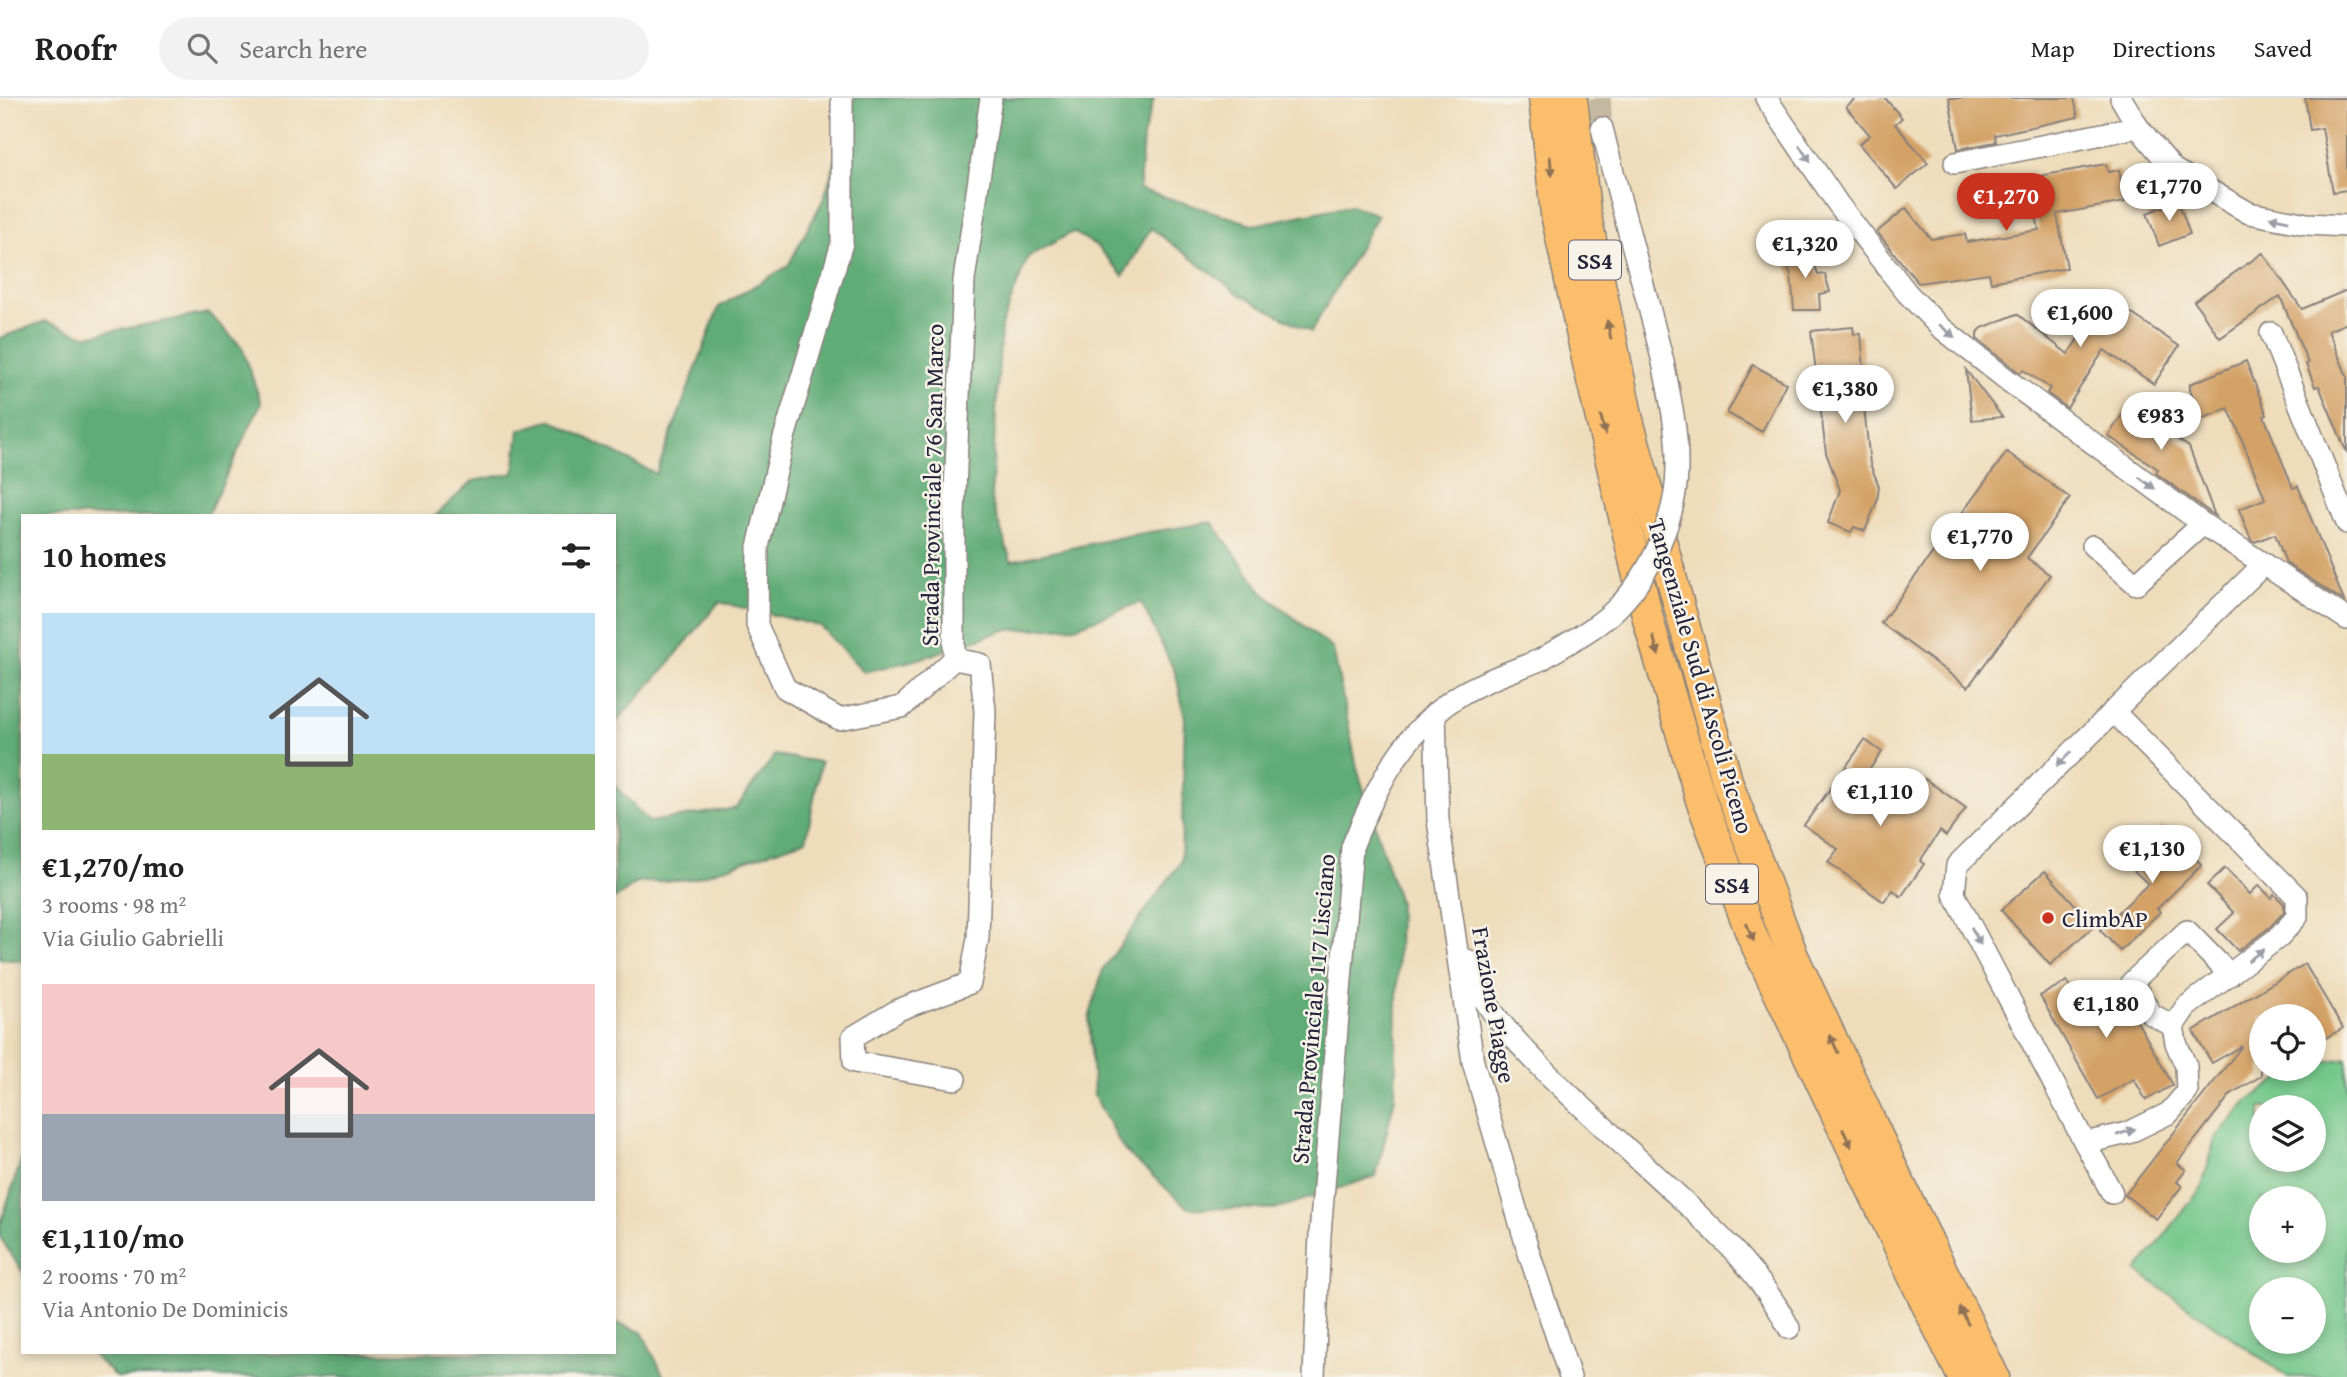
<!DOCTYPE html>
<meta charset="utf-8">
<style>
body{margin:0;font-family:"Gentium Book Plus",serif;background:#f2f2f2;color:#222;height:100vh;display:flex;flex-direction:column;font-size:26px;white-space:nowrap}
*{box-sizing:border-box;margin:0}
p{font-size:23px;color:#767676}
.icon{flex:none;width:38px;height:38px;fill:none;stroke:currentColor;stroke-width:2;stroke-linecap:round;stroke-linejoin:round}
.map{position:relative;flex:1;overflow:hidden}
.side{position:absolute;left:21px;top:416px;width:595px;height:840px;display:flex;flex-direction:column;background:#fff;border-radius:0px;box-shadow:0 4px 10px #0003}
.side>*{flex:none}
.buttons{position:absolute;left:2249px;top:906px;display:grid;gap:14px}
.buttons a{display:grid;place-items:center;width:77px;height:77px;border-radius:50%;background:#fff;box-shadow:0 4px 10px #0003;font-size:35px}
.price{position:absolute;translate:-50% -60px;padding:0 16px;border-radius:24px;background:#fff;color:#222;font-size:23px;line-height:46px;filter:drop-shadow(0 2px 4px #0008)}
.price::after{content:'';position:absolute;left:50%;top:42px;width:21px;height:16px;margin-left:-10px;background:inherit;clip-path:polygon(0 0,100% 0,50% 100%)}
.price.current{background:#c8321e;color:#fff}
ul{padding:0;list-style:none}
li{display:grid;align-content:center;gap:14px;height:371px;padding:0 21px}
li span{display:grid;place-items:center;height:217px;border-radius:0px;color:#555}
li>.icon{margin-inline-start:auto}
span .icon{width:126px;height:126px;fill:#fffc;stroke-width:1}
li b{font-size:30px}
h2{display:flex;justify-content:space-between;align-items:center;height:84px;padding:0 21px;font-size:30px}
header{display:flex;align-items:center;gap:42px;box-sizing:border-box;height:98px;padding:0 35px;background:#fff;border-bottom:2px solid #e0e0e0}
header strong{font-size:33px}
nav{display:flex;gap:38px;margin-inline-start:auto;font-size:24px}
.search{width:490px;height:63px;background:#f2f2f2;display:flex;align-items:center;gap:18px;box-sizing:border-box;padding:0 24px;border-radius:38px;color:#767676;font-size:26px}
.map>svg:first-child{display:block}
.green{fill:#75c88b;stroke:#4c7563;stroke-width:2;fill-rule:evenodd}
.forest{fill:#60ac77;stroke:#416759;stroke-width:2}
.building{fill:#d4a266}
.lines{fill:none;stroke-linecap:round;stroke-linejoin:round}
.minor-tunnel{stroke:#c5b8a1;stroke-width:21;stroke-dasharray:21 10;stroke-linecap:butt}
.minor-casing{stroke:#88807b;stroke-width:24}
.highway-casing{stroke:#88807b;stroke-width:33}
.minor{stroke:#fff;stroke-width:21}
.highway{stroke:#fabe6d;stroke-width:30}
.minor-bridge-casing{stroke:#88807b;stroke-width:24;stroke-linecap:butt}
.minor-bridge{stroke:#fff;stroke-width:21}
.oneway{fill:#9c9ca7}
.oneway2{fill:#8e7054}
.poi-dot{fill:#c8321e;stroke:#f7f3e8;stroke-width:2.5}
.labels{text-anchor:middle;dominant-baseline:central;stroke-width:5;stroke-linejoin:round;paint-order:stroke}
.shield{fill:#f7f3e8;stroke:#62616f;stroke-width:2}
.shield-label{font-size:23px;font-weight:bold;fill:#22223b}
.street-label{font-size:24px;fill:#22223b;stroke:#f7f3e8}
.poi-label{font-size:24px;fill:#22223b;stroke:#f7f3e8;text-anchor:start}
</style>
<header>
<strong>Roofr</strong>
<div class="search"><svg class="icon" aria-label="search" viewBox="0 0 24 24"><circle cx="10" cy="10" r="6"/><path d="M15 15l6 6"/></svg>Search here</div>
<nav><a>Map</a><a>Directions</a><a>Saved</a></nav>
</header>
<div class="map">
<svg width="2347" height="1279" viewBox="0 0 2347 1279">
<rect width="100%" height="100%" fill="#f7f3e8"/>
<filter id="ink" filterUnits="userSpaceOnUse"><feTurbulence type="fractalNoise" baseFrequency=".0143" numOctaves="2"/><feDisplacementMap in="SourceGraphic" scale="14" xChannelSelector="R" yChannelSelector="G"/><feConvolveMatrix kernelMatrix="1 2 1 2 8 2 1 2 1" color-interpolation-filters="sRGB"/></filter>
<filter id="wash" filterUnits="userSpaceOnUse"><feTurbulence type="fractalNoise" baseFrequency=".00686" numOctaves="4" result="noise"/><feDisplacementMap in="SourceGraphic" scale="28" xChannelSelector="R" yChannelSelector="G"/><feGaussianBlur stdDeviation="1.57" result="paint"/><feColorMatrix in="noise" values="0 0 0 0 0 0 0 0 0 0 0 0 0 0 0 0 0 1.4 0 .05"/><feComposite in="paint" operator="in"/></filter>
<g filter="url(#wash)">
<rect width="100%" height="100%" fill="#edb"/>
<path class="green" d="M2347,960V1279H2288L2137,1173L2202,1089L2215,1041L2248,1003L2294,971H2314V966ZM2261,1010H2314V1062H2261ZM2261,1101H2314V1153H2261ZM2261,1192H2314V1244H2261Z"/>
<g class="forest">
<polygon points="855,0 1154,0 1143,39 1139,91 1255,127 1351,107 1378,117 1311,234 1239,196 1151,130 1123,178 1097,148 1073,134 1028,159 1001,228 991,402 1011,463 1126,438 1212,424 1263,495 1333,551 1357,670 1399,805 1395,999 1376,1078 1276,1111 1188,1110 1124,1052 1094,998 1089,921 1103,871 1181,764 1185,620 1176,576 1141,504 1075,529 1005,532 919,561 864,574 820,528 719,504 665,570 614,626 614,418 435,418 473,383 514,375 519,332 552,322 656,376 719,209 788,168 824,100"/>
<polygon points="208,215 242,249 261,305 207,418 23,418 23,863 0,861 0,240 45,223 86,238"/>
<polygon points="775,657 821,664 806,742 692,781 637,785 614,801 614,687 649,724 736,710"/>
<polygon points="23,1056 23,1175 0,1139 0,1127"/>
<polygon points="614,1224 642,1234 664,1279 116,1279 90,1255 614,1255"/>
</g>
<g id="blocks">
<g class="building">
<polygon points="1856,0 1885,0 1902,20 1895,26 1928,65 1897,91 1859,46 1870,37 1846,9"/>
<polygon points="1949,0 2074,0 2078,19 1995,37 1996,44 1958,51"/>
<polygon points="2305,0 2347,0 2347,92 2333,94 2322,30 2310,32"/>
<polygon points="2106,66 2108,74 2119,72 2125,104 2057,116 2067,170 1991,184 1989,175 1918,185 1877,134 1906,110 1931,141 1965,136 1967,144 2039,132 2030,88 2041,86 2039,78"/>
<polygon points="2178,103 2190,136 2159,148 2147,115"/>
<polygon points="1798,149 1799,155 1811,153 1818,177 1825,176 1830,194 1819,196 1820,212 1794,212 1791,177 1782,153"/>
<polygon points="2263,155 2302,211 2347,192 2347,225 2328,233 2347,278 2347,355 2319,288 2315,289 2306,266 2308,265 2280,198 2220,240 2194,203"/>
<polygon points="2106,198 2179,248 2154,286 2104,252 2067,310 2047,295 2050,290 2023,272 2020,275 1977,241 1977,235 1982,230 2017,216 2068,256"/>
<polygon points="1853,229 1854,236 1861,236 1864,270 1860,270 1870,366 1879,388 1877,403 1865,433 1854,429 1851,434 1828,425 1840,392 1826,355 1811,233"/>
<polygon points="2246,263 2267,317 2264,318 2293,390 2298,388 2344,503 2286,465 2275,436 2255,444 2251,442 2239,411 2265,401 2237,329 2228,310 2202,321 2190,292 2190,286"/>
<polygon points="1753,267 1786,285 1762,334 1727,315"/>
<polygon points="1966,272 2002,319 1972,322"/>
<polygon points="2134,308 2138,308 2166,327 2163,332 2189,349 2215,418 2156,375 2158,371 2108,338 2126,311"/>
<polygon points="2007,354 2070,400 2027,460 2050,477 1968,589 1881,525"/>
<polygon points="1865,642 1882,654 1859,686 1900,716 1925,681 1966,710 1946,738 1940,733 1920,763 1924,766 1901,799 1893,792 1884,804 1828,764 1838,751 1804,727"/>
<polygon points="2163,728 2202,767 2157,811 2160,814 2120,853 2100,832 2148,786 2126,765"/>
<polygon points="2225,770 2250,796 2259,787 2271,800 2274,796 2284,806 2284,814 2270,829 2238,853 2217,831 2234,815 2207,787"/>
<polygon points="2045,773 2094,828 2050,867 2001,812"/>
<polygon points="2305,866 2343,930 2314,947 2314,919 2261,919 2261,978 2231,996 2177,1065 2186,1072 2177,1084 2182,1088 2156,1121 2125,1097 2242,948 2212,965 2193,933"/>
<polygon points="2067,883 2079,904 2115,884 2173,987 2146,1002 2134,981 2098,1001 2040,898"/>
</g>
</g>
</g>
<g filter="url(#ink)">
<use href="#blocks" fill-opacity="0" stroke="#88807b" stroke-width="2"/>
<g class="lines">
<polyline class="minor-tunnel" points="1600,0 1602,30"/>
<defs>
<g id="minor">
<polyline points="842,0 842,145 784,340 758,449 757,527 785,590 839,621 902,609 954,561 954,416 964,182 991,0"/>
<polyline points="1766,0 1838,106 1907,195 1939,228 2010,284 2203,426 2347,521"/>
<polyline points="2121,0 2138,29 2173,71 2249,115 2307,126 2347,128"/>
<path d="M1602,30C1621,109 1644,186 1663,264"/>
<polyline points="1955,65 2138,29"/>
<polyline points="2271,235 2347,425"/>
<polyline points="2093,448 2136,486 2203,426"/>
<polyline points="954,561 980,566 985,613 978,840 970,885 898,912 853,939 854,964 955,981"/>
<polyline points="2113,613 2297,799 2297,819 2279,839 2186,909 2173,928 2176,945 2186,968 2187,994 2169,1015 2128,1035 2085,1045 1954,796 1957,767 2264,466"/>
<polyline points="1435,615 1438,722 1473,964 1528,1152 1570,1279"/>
<path d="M1467,862C1479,908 1517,944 1549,977C1591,1018 1634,1057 1677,1097C1721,1138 1761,1176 1789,1230"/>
<polyline points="2173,928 2151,916 2132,884 2187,833 2230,877"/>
<polyline points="2085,1045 2112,1095"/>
<path d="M1314,1279L1320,1136L1352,749C1377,687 1404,631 1463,595C1487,581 1516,572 1542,561"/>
</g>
<g id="highway">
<polyline points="1544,0 1556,116 1587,261 1649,525 1701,702 1752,838 1924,1201 1963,1279"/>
<polyline points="1572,0 1585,113 1628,322 1728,686 1793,858 1897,1080 1994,1279"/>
</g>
</defs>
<use href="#minor" class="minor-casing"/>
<use href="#highway" class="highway-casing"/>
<use href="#minor" class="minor"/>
<use href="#highway" class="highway"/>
<defs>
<path id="minor-bridge" d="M1542,561C1567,545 1596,531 1617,510C1651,476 1677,419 1677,370C1678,335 1670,299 1663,264"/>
</defs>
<use href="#minor-bridge" class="minor-bridge-casing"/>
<use href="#minor-bridge" class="minor-bridge"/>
</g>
<defs><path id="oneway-solid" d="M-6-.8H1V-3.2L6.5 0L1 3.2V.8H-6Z" transform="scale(1.75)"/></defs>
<g class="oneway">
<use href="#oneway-solid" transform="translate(1805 56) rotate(56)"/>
<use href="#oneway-solid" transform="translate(2279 121) rotate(-169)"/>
<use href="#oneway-solid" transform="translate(1947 233) rotate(40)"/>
<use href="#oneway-solid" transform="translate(2147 385) rotate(36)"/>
<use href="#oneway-solid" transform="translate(2064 661) rotate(135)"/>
<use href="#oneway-solid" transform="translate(1976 838) rotate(62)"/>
<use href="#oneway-solid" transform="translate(2256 857) rotate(-37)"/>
<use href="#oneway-solid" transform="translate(2126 1034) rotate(-19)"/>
</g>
<g class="oneway2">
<use href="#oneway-solid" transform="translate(1551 68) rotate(84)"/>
<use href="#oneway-solid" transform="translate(1609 232) rotate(-102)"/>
<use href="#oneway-solid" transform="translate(1603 327) rotate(77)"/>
<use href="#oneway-solid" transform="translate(1656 548) rotate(74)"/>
<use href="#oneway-solid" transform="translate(1750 834) rotate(68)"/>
<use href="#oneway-solid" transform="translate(1834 946) rotate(-115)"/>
<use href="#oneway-solid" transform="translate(1847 1040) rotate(64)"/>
<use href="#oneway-solid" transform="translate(1964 1218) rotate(-116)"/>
</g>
</g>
<circle class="poi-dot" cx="2048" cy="820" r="7"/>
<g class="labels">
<g class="shield">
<rect x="1569" y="142.5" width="52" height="39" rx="5"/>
<rect x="1706" y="766.5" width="52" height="39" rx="5"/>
</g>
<g class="shield-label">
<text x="1595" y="162">SS4</text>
<text x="1732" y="786">SS4</text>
</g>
<g class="street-label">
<text transform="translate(932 387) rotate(-89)">Strada Provinciale 76 San Marco</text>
<text transform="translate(1701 578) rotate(74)">Tangenziale Sud di Ascoli Piceno</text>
<text transform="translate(1494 907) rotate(80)">Frazione Piagge</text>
<text transform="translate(1313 911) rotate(-85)">Strada Provinciale 117 Lisciano</text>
</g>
<g class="poi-label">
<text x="2062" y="820">ClimbAP</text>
</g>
</g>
</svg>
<div class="buttons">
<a><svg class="icon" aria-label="locate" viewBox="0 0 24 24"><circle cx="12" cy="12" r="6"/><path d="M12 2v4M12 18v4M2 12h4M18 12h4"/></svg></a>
<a><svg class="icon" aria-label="layers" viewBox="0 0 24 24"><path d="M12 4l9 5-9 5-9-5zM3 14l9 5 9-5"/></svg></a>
<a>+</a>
<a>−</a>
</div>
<b class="price" style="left:2169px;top:125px">€1,770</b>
<b class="price current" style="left:2006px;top:135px">€1,270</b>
<b class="price" style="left:1805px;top:182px">€1,320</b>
<b class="price" style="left:2080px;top:251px">€1,600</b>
<b class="price" style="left:1845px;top:327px">€1,380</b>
<b class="price" style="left:2161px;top:354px">€983</b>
<b class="price" style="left:1980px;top:475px">€1,770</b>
<b class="price" style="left:1880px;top:730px">€1,110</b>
<b class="price" style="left:2152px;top:787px">€1,130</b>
<b class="price" style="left:2106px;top:942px">€1,180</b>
<section class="side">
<h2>10 homes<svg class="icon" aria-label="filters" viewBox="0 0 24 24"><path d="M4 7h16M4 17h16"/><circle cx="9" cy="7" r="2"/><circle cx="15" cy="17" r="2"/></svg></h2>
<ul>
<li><span style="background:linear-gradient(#bfe0f5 65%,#8fb573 0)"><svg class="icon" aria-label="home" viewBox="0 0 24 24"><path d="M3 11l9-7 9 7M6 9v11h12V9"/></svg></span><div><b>€1,270/mo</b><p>3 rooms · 98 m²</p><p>Via Giulio Gabrielli</p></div></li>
<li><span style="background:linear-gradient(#f6c9c9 60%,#9aa5b1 0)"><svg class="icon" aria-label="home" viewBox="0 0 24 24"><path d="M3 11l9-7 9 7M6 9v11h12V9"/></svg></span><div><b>€1,110/mo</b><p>2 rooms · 70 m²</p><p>Via Antonio De Dominicis</p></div></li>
</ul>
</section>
</div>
